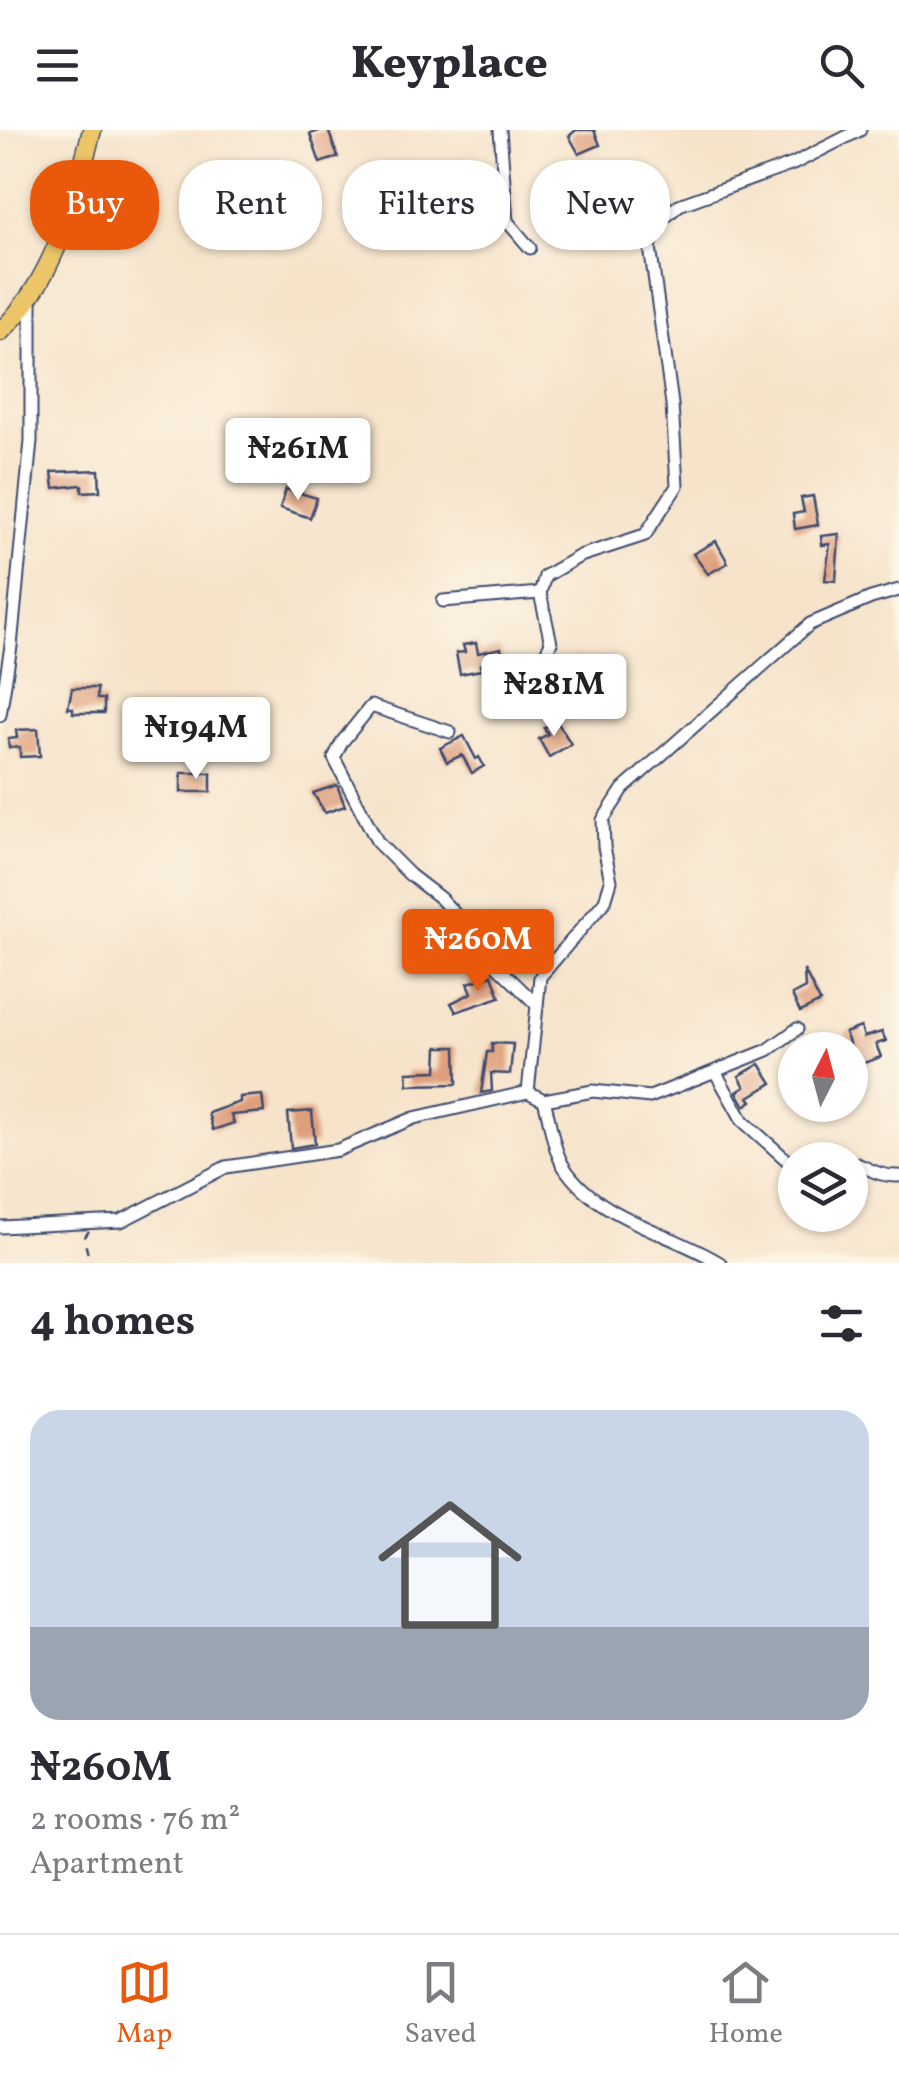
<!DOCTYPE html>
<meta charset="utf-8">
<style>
body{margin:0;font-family:Vollkorn,serif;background:#f7f7f7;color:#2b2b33;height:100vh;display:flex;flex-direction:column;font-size:38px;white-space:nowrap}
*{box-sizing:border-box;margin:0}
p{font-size:32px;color:#7c7c81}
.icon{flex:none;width:55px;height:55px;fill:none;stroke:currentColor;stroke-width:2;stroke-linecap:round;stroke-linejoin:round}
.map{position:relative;height:1133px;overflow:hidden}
.panel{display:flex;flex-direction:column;background:#fff;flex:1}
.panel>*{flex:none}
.hud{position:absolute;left:30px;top:30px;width:840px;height:90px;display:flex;gap:20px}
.needle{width:65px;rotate:6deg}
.buttons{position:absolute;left:778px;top:902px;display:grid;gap:20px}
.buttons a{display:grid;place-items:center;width:90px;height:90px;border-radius:50%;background:#fff;box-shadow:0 2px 8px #0004;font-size:50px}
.price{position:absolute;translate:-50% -85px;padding:0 22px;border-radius:10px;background:#fff;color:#222;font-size:32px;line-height:65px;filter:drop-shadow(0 2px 5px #0008)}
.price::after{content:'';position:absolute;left:50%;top:60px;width:30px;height:22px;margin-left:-15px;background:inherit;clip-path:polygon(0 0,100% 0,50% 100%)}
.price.on{background:#ea580c;color:#fff}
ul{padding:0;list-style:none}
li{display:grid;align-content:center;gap:20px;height:530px;padding:0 30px}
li+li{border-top:2px solid #e1e1e2}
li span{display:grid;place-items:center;height:310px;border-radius:30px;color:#555}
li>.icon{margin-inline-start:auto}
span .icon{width:180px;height:180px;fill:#fffc;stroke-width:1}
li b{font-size:42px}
h2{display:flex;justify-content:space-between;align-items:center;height:120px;padding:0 30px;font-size:42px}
.chip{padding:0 35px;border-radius:40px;background:#fff;box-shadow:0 2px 8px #0004;font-size:35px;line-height:90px}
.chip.on{background:#ea580c;color:#fff}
header{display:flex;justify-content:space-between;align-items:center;height:130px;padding:0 30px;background:#fff;font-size:45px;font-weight:800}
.menu{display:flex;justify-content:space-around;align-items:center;height:140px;border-top:2px solid #e1e1e2;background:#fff;font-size:28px;color:#7c7c81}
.menu a{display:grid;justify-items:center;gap:5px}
.menu .on{color:#ea580c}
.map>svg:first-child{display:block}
.building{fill:#df9f7c}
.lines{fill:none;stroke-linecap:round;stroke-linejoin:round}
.street-casing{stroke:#3c4a6e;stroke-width:15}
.primary-casing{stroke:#3c4a6e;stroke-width:21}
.path{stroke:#3c4a6e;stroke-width:2.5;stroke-dasharray:8 8;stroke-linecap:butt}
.street{stroke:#fff;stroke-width:11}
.primary{stroke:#edc569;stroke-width:18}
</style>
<header><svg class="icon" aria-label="menu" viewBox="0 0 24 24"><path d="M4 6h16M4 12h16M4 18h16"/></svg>Keyplace<svg class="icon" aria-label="search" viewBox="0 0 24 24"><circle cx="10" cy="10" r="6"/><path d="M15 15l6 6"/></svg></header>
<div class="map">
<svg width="899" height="1133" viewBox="0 0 899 1133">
<rect width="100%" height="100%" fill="#fcf5e5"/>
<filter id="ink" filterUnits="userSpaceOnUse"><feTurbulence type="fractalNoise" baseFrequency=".01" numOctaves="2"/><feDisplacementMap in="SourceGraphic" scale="20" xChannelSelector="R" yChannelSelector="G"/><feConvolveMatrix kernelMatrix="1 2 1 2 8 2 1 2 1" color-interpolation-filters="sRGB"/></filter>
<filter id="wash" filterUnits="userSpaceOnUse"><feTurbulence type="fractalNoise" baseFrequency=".0048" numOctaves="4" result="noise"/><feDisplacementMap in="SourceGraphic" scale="40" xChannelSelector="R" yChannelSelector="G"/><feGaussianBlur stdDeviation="2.25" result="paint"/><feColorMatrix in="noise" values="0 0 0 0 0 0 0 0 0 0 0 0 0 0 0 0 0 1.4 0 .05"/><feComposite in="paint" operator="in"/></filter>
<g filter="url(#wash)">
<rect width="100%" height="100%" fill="#f6e3ca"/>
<g id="blocks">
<g class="building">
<polygon points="322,0 328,0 338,27 320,33 310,4"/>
<polygon points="576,0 594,0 600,15 579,24 569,6"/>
<polygon points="99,340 100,361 82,362 82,355 54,358 52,342"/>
<polygon points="286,359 317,368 310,388 280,378"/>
<polygon points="813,366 818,395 795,399 793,384 804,382 801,368"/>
<polygon points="839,404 836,451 825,450 830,414 822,415 821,406"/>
<polygon points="716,411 728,433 708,444 693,424"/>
<polygon points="476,513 478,523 501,518 503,530 480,535 481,540 460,544 456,523 465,522 463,515"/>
<polygon points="72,558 97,558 97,569 104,569 104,583 73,583 73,578 68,578"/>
<polygon points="557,591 571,614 549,627 539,609 548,604 544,598"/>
<polygon points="38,599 40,626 20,627 20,617 9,618 8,609 17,608 16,600"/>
<polygon points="464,606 476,629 479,627 484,636 472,643 462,625 447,632 440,618"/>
<rect x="181" y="643" width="30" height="19"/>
<polygon points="337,655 345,676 325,683 313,663"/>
<polygon points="804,840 820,872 800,882 792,865 805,858"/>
<polygon points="492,845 500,867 456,882 451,873 472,863 468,853"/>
<polygon points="861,897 864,907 882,902 886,911 876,914 881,927 858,935 845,903"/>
<polygon points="492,913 513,914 510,944 491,943 492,961 481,963 487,922 492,922"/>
<polygon points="438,917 456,917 457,954 408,955 407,942 437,941"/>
<polygon points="760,934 772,953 749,967 752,971 745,976 737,962 745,957 739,946"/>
<polygon points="262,965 264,982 231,985 234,993 213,1000 208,983 240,972 240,967"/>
<polygon points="312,981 315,1014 291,1018 288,983"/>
</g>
</g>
</g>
<g filter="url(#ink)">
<use href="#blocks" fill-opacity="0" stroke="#3c4a6e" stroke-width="2.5"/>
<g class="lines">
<defs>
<g id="street">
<polyline points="500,0 507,91 530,118"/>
<polyline points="540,463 545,446 580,426 645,405 677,356 672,274 650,117 657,94 679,75 793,34 860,0"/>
<polyline points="443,471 540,463 551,513 540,534"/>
<polyline points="0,585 11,516 31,311 31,166"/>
<polyline points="450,602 371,576 342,612 334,628 378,713 410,745 440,768 471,801 493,832 537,875"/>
<polyline points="716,943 743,991 789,1032 795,1032"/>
<polyline points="528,962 544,970 593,961 650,967 768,920 797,899"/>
<path d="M544,970C550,990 553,1020 564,1037C598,1089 670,1102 720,1133"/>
<path d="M832,1030C863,1029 870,1047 899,1046"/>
<polyline points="0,1097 121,1091 226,1037 338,1020 414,988 528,962 540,847 605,771 611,751 604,717 603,690 623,659 810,494 871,468 899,460"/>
</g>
<path id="primary" d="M0,202C56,149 73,72 92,0"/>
</defs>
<use href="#street" class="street-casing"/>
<use href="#primary" class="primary-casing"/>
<polyline class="path" points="89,1101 84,1108 90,1133"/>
<use href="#street" class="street"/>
<use href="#primary" class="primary"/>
</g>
</g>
</svg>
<div class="buttons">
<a><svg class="needle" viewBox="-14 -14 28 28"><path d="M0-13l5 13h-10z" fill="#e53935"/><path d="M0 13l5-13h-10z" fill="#7c7c81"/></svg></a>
<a><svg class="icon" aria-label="layers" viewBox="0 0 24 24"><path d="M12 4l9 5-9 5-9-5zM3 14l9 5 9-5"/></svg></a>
</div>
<b class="price" style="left:298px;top:373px">₦261M</b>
<b class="price" style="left:554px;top:609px">₦281M</b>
<b class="price" style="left:196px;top:652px">₦194M</b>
<b class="price on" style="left:478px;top:864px">₦260M</b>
<div class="hud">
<a class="chip on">Buy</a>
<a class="chip">Rent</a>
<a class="chip">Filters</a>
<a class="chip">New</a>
</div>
</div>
<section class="panel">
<h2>4 homes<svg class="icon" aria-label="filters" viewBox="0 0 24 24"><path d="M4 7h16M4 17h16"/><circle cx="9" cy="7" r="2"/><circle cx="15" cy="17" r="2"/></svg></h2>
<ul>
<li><span style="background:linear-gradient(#c9d6e8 70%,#9aa5b1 0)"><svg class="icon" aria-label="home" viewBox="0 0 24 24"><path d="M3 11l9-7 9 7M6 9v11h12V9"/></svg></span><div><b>₦260M</b><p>2 rooms · 76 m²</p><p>Apartment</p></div></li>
</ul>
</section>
<nav class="menu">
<a class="on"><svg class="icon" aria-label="map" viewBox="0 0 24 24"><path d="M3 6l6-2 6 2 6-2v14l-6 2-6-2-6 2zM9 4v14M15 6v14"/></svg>Map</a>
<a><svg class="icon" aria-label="saved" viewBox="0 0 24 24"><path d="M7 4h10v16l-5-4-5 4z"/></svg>Saved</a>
<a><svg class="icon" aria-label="home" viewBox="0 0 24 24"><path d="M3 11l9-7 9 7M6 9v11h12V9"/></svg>Home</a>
</nav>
